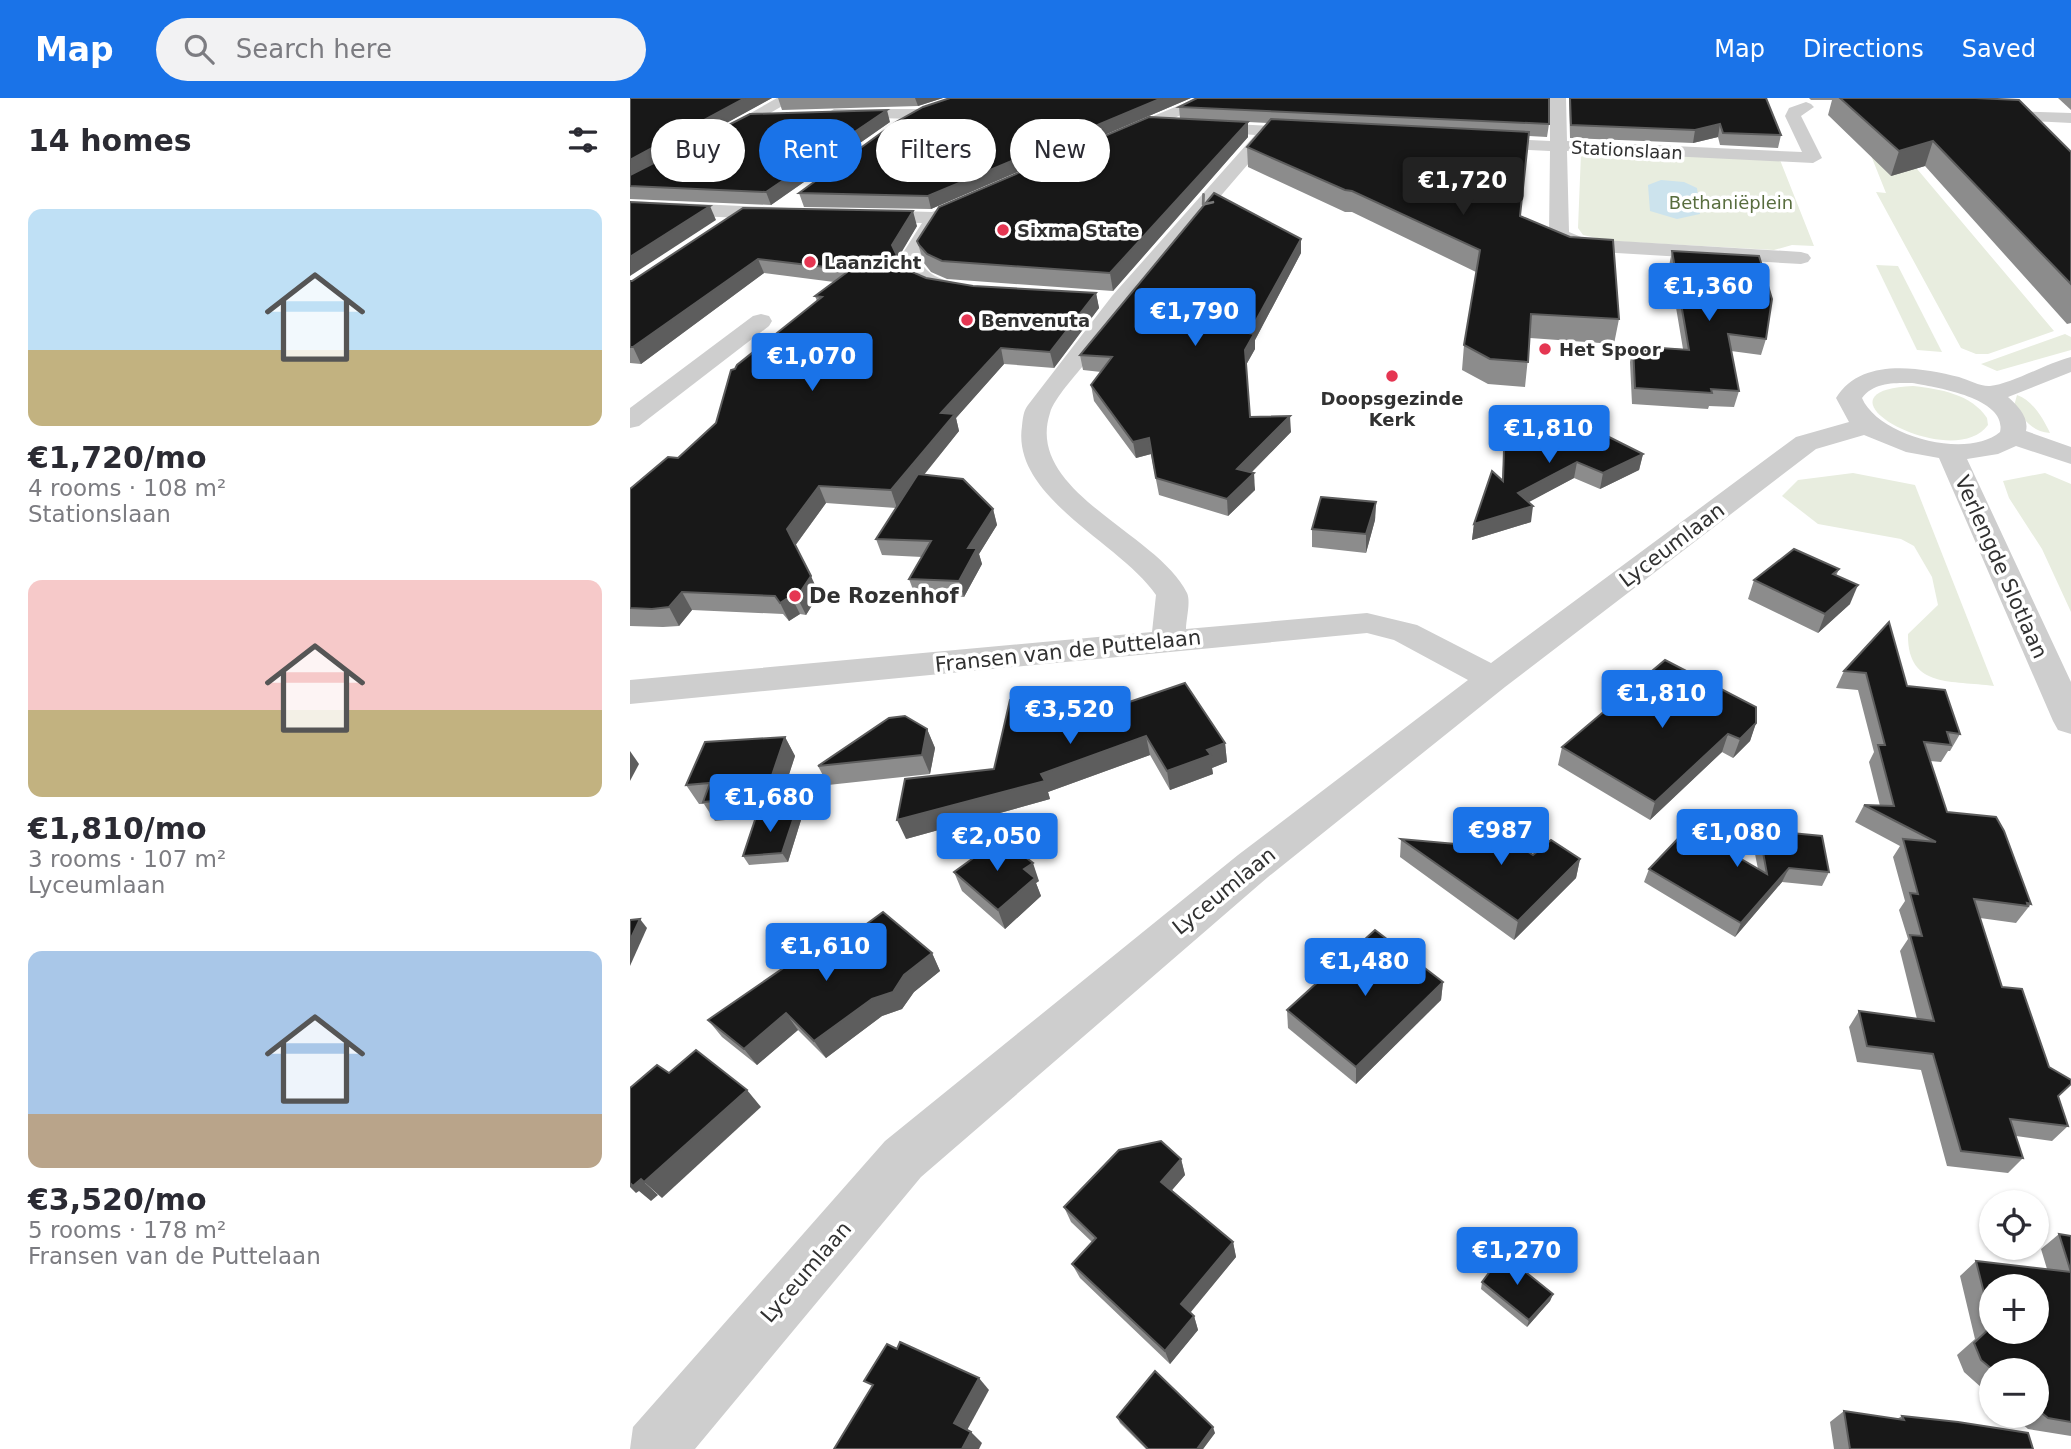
<!DOCTYPE html>
<meta charset="utf-8">
<style>
body{margin:0;font-family:"DejaVu Sans",sans-serif;background:#f2f2f3;color:#2b2b33;height:100vh;display:flex;flex-direction:column;font-size:26px;white-space:nowrap}
*{box-sizing:border-box;margin:0}
p{font-size:23px;color:#7c7c81}
.icon{flex:none;width:38px;height:38px;fill:none;stroke:currentColor;stroke-width:2;stroke-linecap:round;stroke-linejoin:round}
.map{position:relative;flex:1;overflow:hidden}
.details{display:flex;flex-direction:column;background:#fff;width:630px}
.details>*{flex:none}
.guide{position:absolute;left:21px;top:21px;width:665px;height:63px;display:flex;gap:14px}
.tools{position:absolute;left:1349px;top:1092px;display:grid;gap:14px}
.tools a{display:grid;place-items:center;width:70px;height:70px;border-radius:50%;background:#fff;box-shadow:0 2px 5px #0004;font-size:35px}
.price{position:absolute;translate:-50% -60px;padding:0 16px;border-radius:7px;background:#1a73e8;color:#fff;font-size:23px;line-height:46px;filter:drop-shadow(0 2px 4px #0008)}
.price::after{content:'';position:absolute;left:50%;top:42px;width:21px;height:16px;margin-left:-10px;background:inherit;clip-path:polygon(0 0,100% 0,50% 100%)}
.price.current{background:#222;color:#fff}
ul{padding:0;list-style:none}
li{display:grid;align-content:center;gap:14px;height:371px;padding:0 28px}
li span{display:grid;place-items:center;height:217px;border-radius:14px;color:#555}
li>.icon{margin-inline-start:auto}
span .icon{width:126px;height:126px;fill:#fffc;stroke-width:1}
li b{font-size:30px}
h2{display:flex;justify-content:space-between;align-items:center;height:84px;padding:0 28px;font-size:30px}
.tag{padding:0 24px;border-radius:32px;background:#fff;box-shadow:0 2px 5px #0004;font-size:24px;line-height:63px}
.tag.current{background:#1a73e8;color:#fff}
header{display:flex;align-items:center;gap:42px;box-sizing:border-box;height:98px;padding:0 35px;background:#1a73e8;color:#fff}
header strong{font-size:33px}
nav{display:flex;gap:38px;margin-inline-start:auto;font-size:24px}
.search{width:490px;height:63px;background:#f2f2f3;display:flex;align-items:center;gap:18px;box-sizing:border-box;padding:0 24px;border-radius:38px;color:#7c7c81;font-size:26px}
main{display:flex;flex:1;min-height:0}
.map>svg:first-child{display:block}
.green{fill:#e8eddf}
.water{fill:#cce3ed}
.lines{fill:none;stroke-linecap:round;stroke-linejoin:round}
.street{fill:#cecece;fill-rule:evenodd}
.wall{fill:#8c8c8c}
.shaded-wall{fill:#5d5d5d}
.building{fill:#181818;stroke:#5d5d5d;stroke-width:2}
.oneway{stroke:#787878}
.poi-dot{fill:#e53652;stroke:#fff;stroke-width:2.5}
.labels{text-anchor:middle;dominant-baseline:central;stroke-width:7;stroke-linejoin:round;paint-order:stroke}
.far-street-label{font-size:18px;fill:#313131;stroke:#fff}
.far-park-label{font-size:18px;fill:#586d3e;stroke:#fff}
.far-poi-label{font-size:18px;font-weight:bold;fill:#313131;stroke:#fff;text-anchor:start}
.street-label{font-size:21px;fill:#313131;stroke:#fff}
.poi-label{font-size:21px;font-weight:bold;fill:#313131;stroke:#fff;text-anchor:start}
</style>
<header>
<strong>Map</strong>
<div class="search"><svg class="icon" aria-label="search" viewBox="0 0 24 24"><circle cx="10" cy="10" r="6"/><path d="M15 15l6 6"/></svg>Search here</div>
<nav><a>Map</a><a>Directions</a><a>Saved</a></nav>
</header>
<main>
<section class="details">
<h2>14 homes<svg class="icon" aria-label="filters" viewBox="0 0 24 24"><path d="M4 7h16M4 17h16"/><circle cx="9" cy="7" r="2"/><circle cx="15" cy="17" r="2"/></svg></h2>
<ul>
<li><span style="background:linear-gradient(#bfe0f5 65%,#c2b280 0)"><svg class="icon" aria-label="home" viewBox="0 0 24 24"><path d="M3 11l9-7 9 7M6 9v11h12V9"/></svg></span><div><b>€1,720/mo</b><p>4 rooms · 108 m²</p><p>Stationslaan</p></div></li>
<li><span style="background:linear-gradient(#f6c9c9 60%,#c2b280 0)"><svg class="icon" aria-label="home" viewBox="0 0 24 24"><path d="M3 11l9-7 9 7M6 9v11h12V9"/></svg></span><div><b>€1,810/mo</b><p>3 rooms · 107 m²</p><p>Lyceumlaan</p></div></li>
<li><span style="background:linear-gradient(#a9c7e8 75%,#b9a48a 0)"><svg class="icon" aria-label="home" viewBox="0 0 24 24"><path d="M3 11l9-7 9 7M6 9v11h12V9"/></svg></span><div><b>€3,520/mo</b><p>5 rooms · 178 m²</p><p>Fransen van de Puttelaan</p></div></li>
</ul>
</section>
<div class="map">
<svg width="1441" height="1351" viewBox="0 0 1441 1351">
<rect width="100%" height="100%" fill="#fff"/>
<g class="green">
<polygon points="1255,33 1424,233 1358,256 1346,256 1331,250 1246,94 1256,95 1238,50"/>
<polygon points="955,53 1150,62 1184,148 1162,147 1144,152 981,143 953,137 948,130 951,55"/>
<polygon points="1246,167 1268,168 1312,254 1287,252"/>
<polygon points="1435,236 1441,239 1441,252 1367,273 1351,266"/>
<path d="M1283,288C1310,291 1341,296 1357,320L1358,327C1323,376 1171,293 1283,288Z"/>
<path d="M1387,297C1402,302 1413,320 1420,335C1402,334 1394,321 1384,308Z"/>
<path d="M1223,375L1285,387L1364,588C1322,582 1277,591 1278,536L1308,507L1302,479L1284,448L1271,441L1188,426L1152,398L1168,382Z"/>
<polygon points="1415,375 1441,386 1441,514 1412,451 1379,400 1373,383"/>
</g>
<polygon class="water" points="1031,82 1054,84 1067,90 1070,116 1047,121 1020,113 1018,87"/>
<g class="lines">
<g class="street">
<polygon points="147,0 166,0 89,45 83,46 75,41"/>
<polygon points="567,0 588,0 492,44 480,44 478,40 480,36"/>
<polygon points="920,0 936,0 937,43 1172,54 1155,18 1159,10 1176,4 1181,6 1184,9 1171,18 1192,60 1183,65 937,53 939,134 956,141 1171,154 1178,156 1181,160 1178,164 1171,166 953,153 922,141 919,137 920,53 844,49 836,44 844,39 920,43"/>
<polygon points="204,11 289,11 297,16 289,21 198,19 196,16"/>
<polygon points="1352,12 1441,15 1441,25 1346,20 1344,17"/>
<path d="M565,24L683,30L691,35L683,40L642,38C579,112 515,185 457,263C447,276 424,300 420,315C394,394 528,435 557,495C561,504 556,521 556,531L737,515L787,527L861,565L1166,339L1219,324L1206,300C1231,259 1289,269 1329,279C1338,282 1352,289 1360,288C1381,286 1417,265 1441,259V274L1378,299C1388,308 1399,319 1396,333L1441,349V366L1386,348L1368,356L1337,361L1441,584V636L1428,632L1423,623L1309,360L1276,354L1234,337L1186,351L875,589L638,779L291,1079L65,1351H0L3,1329L255,1043L608,757L838,582L764,542L737,535L0,606V582L522,534L526,497C491,445 381,400 392,328C393,320 393,314 398,307L482,198L625,37L559,32L557,29L559,26ZM1282,285C1305,289 1378,300 1370,334C1337,362 1248,338 1232,300C1244,284 1264,285 1282,285Z"/>
<path d="M351,94L360,100L358,104L312,124L289,161C300,183 321,183 342,188L345,193L342,198C313,205 280,187 269,161L292,125L233,124L223,118L233,112L302,114Z"/>
<polygon points="0,103 159,110 169,116 159,122 0,115"/>
<polygon points="131,216 139,218 142,223 139,228 9,328 0,330 0,310 123,218"/>
</g>
</g>
<g class="wall">
<polygon points="0,0 142,0 21,66 260,24 141,107 0,101"/>
<polygon points="148,0 313,0 288,8 152,12"/>
<polygon points="320,0 561,0 301,111 174,109 169,95"/>
<polygon points="939,0 1136,0 1151,37 1148,50 1090,47 1088,39 1063,45 940,40"/>
<polygon points="1179,0 1368,0 1368,1 1441,54 1441,225 1437,226 1295,68 1261,78 1198,17 1202,2 1181,2"/>
<polygon points="1428,0 1441,0 1441,12"/>
<polygon points="549,9 919,26 917,39 899,38 890,118 989,221 984,246 900,240 895,289 858,286 832,272 834,247 846,174 722,114 715,114 618,69 617,49 638,25 618,24 618,39 483,193 317,181 301,174 294,165 287,143 550,21"/>
<polygon points="287,128 268,159 269,162 282,174 296,180 343,188 466,195 469,210 424,270 374,266 326,320 329,333 294,377 363,411 367,427 349,456 352,466 334,499 285,497 279,481 292,459 252,457 246,441 266,410 196,405 165,448 189,496 176,517 170,516 159,523 153,516 62,512 49,528 33,529 0,528 0,391 48,360 86,325 105,271 187,203 185,198 204,184 134,175 11,266 0,265 0,183"/>
<polygon points="671,141 671,155 625,242 625,251 616,267 620,319 661,334 621,375 625,392 598,418 529,397 521,356 506,360 464,303 461,287 471,274 453,272 450,257"/>
<polygon points="1042,153 1136,241 1131,257 1101,253 1109,293 1104,309 1079,308 1078,311 1002,306 1000,264 1003,248 1053,251 1039,168"/>
<polygon points="942,329 1013,356 1009,372 970,391 944,380 898,404 901,424 842,442 844,426 872,382 874,352"/>
<polygon points="746,404 745,422 736,455 682,449 682,431"/>
<polygon points="1209,471 1206,478 1220,506 1188,535 1118,501 1124,482"/>
<polygon points="1259,524 1277,588 1330,636 1320,653 1318,653 1311,664 1300,663 1317,714 1401,806 1386,825 1350,820 1372,889 1428,1000 1438,1028 1422,1043 1386,1038 1393,1060 1378,1075 1317,1068 1291,972 1227,964 1219,929 1229,913 1287,921 1270,853 1278,841 1269,812 1275,803 1263,759 1270,748 1225,724 1234,707 1250,708 1239,664 1244,654 1228,592 1206,590 1214,573"/>
<polygon points="436,619 435,626 595,645 597,664 582,670 583,676 540,692 520,657 418,694 420,701 276,741 364,671"/>
<polygon points="1126,625 1120,643 1103,660 1092,654 1020,722 928,667 932,649"/>
<polygon points="297,631 305,650 300,676 198,687 188,668"/>
<polygon points="155,639 165,658 146,715 166,713 171,722 158,764 119,767 113,758 127,719 85,723 74,706 69,706 56,687"/>
<polygon points="1129,732 1199,774 1192,788 1152,784 1105,839 1014,784 1019,771 1128,771 1123,746"/>
<polygon points="771,741 903,757 950,761 946,780 884,842 770,759"/>
<polygon points="324,774 409,783 406,785 411,798 375,831 332,793"/>
<polygon points="201,852 302,855 310,873 284,894 272,911 252,918 196,960 168,932 127,967 92,939 78,922"/>
<polygon points="813,884 811,902 726,986 658,930 657,912"/>
<polygon points="551,1061 555,1077 542,1092 603,1144 606,1159 560,1214 564,1218 568,1232 540,1266 450,1180 442,1166 462,1144 441,1124 434,1109"/>
<polygon points="1429,1136 1441,1138 1441,1338 1398,1331 1383,1318 1407,1318 1407,1272 1362,1272 1362,1299 1334,1274 1327,1257 1345,1241 1330,1178 1346,1163 1417,1171 1411,1151"/>
<polygon points="852,1184 923,1196 920,1203 897,1229 851,1191"/>
<polygon points="1214,1313 1267,1321 1272,1318 1403,1351 1204,1351 1200,1324"/>
<polygon points="487,1319 585,1335 573,1351 516,1351 490,1325"/>
</g>
<g class="shaded-wall">
<polygon points="115,0 142,0 0,78 0,62"/>
<polygon points="285,0 313,0 288,8"/>
<polygon points="532,0 561,0 301,111 298,98"/>
<polygon points="257,12 260,24 141,107 136,94"/>
<polygon points="618,24 618,39 483,193 480,175"/>
<polygon points="1090,26 1088,39 1063,45 1065,32"/>
<polygon points="1303,43 1295,68 1261,78 1269,53"/>
<polygon points="80,108 86,122 0,178 0,159"/>
<polygon points="283,113 287,128 267,162 262,147"/>
<polygon points="671,141 671,155 625,242 625,251 616,267 615,252 619,235"/>
<polygon points="128,161 134,175 11,266 3,249"/>
<polygon points="466,195 469,210 424,270 420,254"/>
<polygon points="371,250 374,266 326,320 329,333 267,410 261,392 311,315"/>
<polygon points="660,318 661,334 609,387 607,371"/>
<polygon points="519,340 521,356 506,360 503,344"/>
<polygon points="1013,356 1009,372 970,391 973,375"/>
<polygon points="947,364 944,380 886,411 888,395"/>
<polygon points="624,375 625,392 598,418 597,401"/>
<polygon points="189,388 196,405 164,449 157,431"/>
<polygon points="746,404 745,422 736,455 736,436"/>
<polygon points="903,408 901,424 842,442 844,426"/>
<polygon points="363,411 367,427 349,456 352,466 334,499 329,483 338,450"/>
<polygon points="181,478 189,496 176,517 167,499"/>
<polygon points="1228,487 1220,506 1188,535 1195,516"/>
<polygon points="52,494 62,512 49,528 39,509"/>
<polygon points="161,498 170,516 159,523 150,505"/>
<polygon points="431,600 436,619 431,648 426,629"/>
<polygon points="1126,625 1120,643 1103,660 1110,641"/>
<polygon points="297,631 305,650 300,676 292,657"/>
<polygon points="1098,636 1092,654 1020,722 1025,704"/>
<polygon points="516,638 520,657 418,694 420,701 276,741 267,722 411,676"/>
<polygon points="155,639 165,658 146,717 135,698"/>
<polygon points="595,645 597,664 582,670 583,676 540,692 537,673 577,652"/>
<polygon points="0,653 9,666 0,683"/>
<polygon points="166,713 171,722 158,764 152,755"/>
<polygon points="950,761 946,780 884,842 888,823"/>
<polygon points="403,765 409,783 406,785 411,798 375,831 368,812 394,771"/>
<polygon points="1159,770 1152,784 1105,839 1111,825"/>
<polygon points="10,821 17,830 0,868 0,842"/>
<polygon points="302,855 310,873 284,894 272,911 252,918 196,960 184,943 274,877"/>
<polygon points="813,884 811,902 726,986 726,969"/>
<polygon points="156,915 168,932 127,967 114,951"/>
<polygon points="117,992 131,1009 32,1100 14,1084"/>
<polygon points="551,1061 555,1077 536,1099 531,1084"/>
<polygon points="11,1081 28,1097 21,1103 9,1093 6,1095 0,1089 0,1084"/>
<polygon points="603,1144 606,1159 556,1220 551,1206"/>
<polygon points="923,1196 920,1203 897,1229 899,1222"/>
<polygon points="564,1218 568,1232 540,1266 535,1253"/>
<polygon points="349,1280 359,1292 335,1336 324,1325"/>
<polygon points="583,1329 585,1335 573,1351 567,1351"/>
<polygon points="341,1334 352,1345 349,1351 332,1351"/>
</g>
<g class="building">
<polygon points="0,0 115,0 0,62"/>
<polygon points="320,0 532,0 298,98 169,95 266,24 293,9"/>
<polygon points="567,0 919,0 919,26 549,9"/>
<polygon points="940,0 1136,0 1151,37 1093,35 1090,26 1065,32 941,27"/>
<polygon points="1210,0 1345,0 1389,2 1441,54 1441,186 1303,43 1269,53"/>
<polygon points="257,12 136,94 0,88 0,77 120,16"/>
<polygon points="519,19 618,24 480,175 312,163 297,156 289,147 287,143 309,109"/>
<polygon points="641,21 899,34 890,118 940,139 983,142 989,221 901,216 898,264 860,261 834,247 850,152 722,93 715,92 617,49"/>
<polygon points="584,95 671,141 619,235 624,236 615,252 620,319 660,318 607,371 624,375 597,401 526,380 519,340 503,344 461,287 482,259 450,257"/>
<polygon points="0,104 80,108 0,159"/>
<polygon points="113,110 283,113 262,147 269,162 282,174 296,180 343,188 466,195 420,254 371,250 311,315 325,316 261,392 189,388 157,431 181,478 167,499 161,498 150,505 145,498 52,494 39,509 22,511 0,510 0,391 38,359 48,360 86,325 101,272 105,271 107,267 192,199 185,198 220,172 128,161 3,249 0,249 0,183 2,183"/>
<polygon points="1042,153 1129,158 1142,201 1136,241 1098,236 1109,293 1081,291 1082,295 1005,290 1003,248 1059,252"/>
<polygon points="951,325 1013,356 973,375 947,364 888,395 903,408 844,426 862,373 873,383 874,352 935,326 942,329"/>
<polygon points="288,376 333,381 363,411 338,450 347,450 329,483 279,481 301,443 246,441"/>
<polygon points="691,399 746,404 736,436 682,431"/>
<polygon points="1164,451 1209,471 1203,476 1228,487 1195,516 1124,482"/>
<polygon points="1259,524 1277,588 1315,592 1330,636 1317,634 1321,647 1294,644 1317,714 1366,719 1374,733 1401,806 1397,805 1398,808 1344,801 1372,889 1392,891 1419,969 1441,982 1441,986 1428,998 1438,1028 1380,1021 1393,1060 1331,1053 1303,956 1237,948 1229,913 1304,923 1280,837 1292,838 1280,795 1288,796 1273,741 1306,744 1234,707 1264,708 1248,647 1255,647 1236,575 1214,573"/>
<polygon points="1035,562 1126,609 1126,625 1110,641 1098,636 1025,704 932,649"/>
<polygon points="555,585 595,645 577,652 581,657 537,673 516,638 411,676 415,683 267,722 275,681 364,671 380,602 431,600 426,629"/>
<polygon points="275,618 297,631 292,657 188,668 259,620"/>
<polygon points="155,639 135,698 73,704 80,685 56,687 75,644"/>
<polygon points="166,713 152,755 113,758 127,716"/>
<polygon points="852,723 903,757 921,742 950,761 888,823 771,741 826,746"/>
<polygon points="1058,730 1137,776 1129,732 1192,738 1199,774 1159,770 1111,825 1019,771"/>
<polygon points="371,740 403,765 394,771 405,780 368,812 324,774"/>
<polygon points="253,814 302,855 274,877 263,894 242,901 184,943 156,915 114,951 78,922 191,844 201,852"/>
<polygon points="10,821 0,842 0,822"/>
<polygon points="745,832 813,884 726,969 657,912"/>
<polygon points="66,952 117,992 14,1084 11,1081 3,1088 0,1085 0,990 27,967 39,975"/>
<polygon points="531,1043 551,1061 531,1084 603,1144 551,1206 564,1218 535,1253 442,1166 466,1140 434,1109 489,1052"/>
<polygon points="1429,1136 1441,1138 1441,1324 1418,1320 1407,1311 1407,1272 1363,1272 1351,1262 1344,1245 1362,1228 1362,1234 1407,1234 1407,1188 1362,1188 1362,1227 1346,1163 1441,1174"/>
<polygon points="873,1156 923,1196 899,1222 852,1184"/>
<polygon points="270,1244 349,1280 324,1325 341,1334 332,1351 204,1351 243,1287 234,1283 257,1246 267,1251"/>
<polygon points="525,1273 583,1329 567,1351 518,1351 487,1319"/>
<polygon points="1214,1313 1274,1322 1272,1318 1328,1324 1398,1335 1403,1351 1220,1351"/>
</g>
<defs><path id="oneway-chevron" d="M-2-3.5L2.5 0L-2 3.5" fill="none" stroke-width="1.6" stroke-linecap="round" stroke-linejoin="round" transform="scale(1.75)"/></defs>
<use class="oneway" href="#oneway-chevron" transform="translate(576 103) rotate(130)"/>
<g class="poi-dot">
<circle cx="373" cy="132" r="7"/>
<circle cx="180" cy="164" r="7"/>
<circle cx="337" cy="222" r="7"/>
<circle cx="915" cy="251" r="7"/>
<circle cx="762" cy="278" r="7"/>
<circle cx="165" cy="498" r="7"/>
</g>
<g class="labels">
<g class="far-street-label">
<text transform="translate(997 52) rotate(3)">Stationslaan</text>
</g>
<g class="far-park-label">
<text x="1101" y="104">Bethaniëplein</text>
</g>
<g class="far-poi-label">
<text x="387" y="132">Sixma State</text>
<text x="194" y="164">Laanzicht</text>
<text x="351" y="222">Benvenuta</text>
<text x="929" y="251">Het Spoor</text>
<text x="762" y="300" text-anchor="middle">Doopsgezinde<tspan x="762" dy="21">Kerk</tspan></text>
</g>
<g class="street-label">
<text transform="translate(1042 447) rotate(-37)">Lyceumlaan</text>
<text transform="translate(1371 469) rotate(66)">Verlengde Slotlaan</text>
<text transform="translate(438 553) rotate(-6)">Fransen van de Puttelaan</text>
<text transform="translate(594 793) rotate(-39)">Lyceumlaan</text>
<text transform="translate(176 1174) rotate(-49)">Lyceumlaan</text>
</g>
<g class="poi-label">
<text x="179" y="498">De Rozenhof</text>
</g>
</g>
</svg>
<div class="tools">
<a><svg class="icon" aria-label="locate" viewBox="0 0 24 24"><circle cx="12" cy="12" r="6"/><path d="M12 2v4M12 18v4M2 12h4M18 12h4"/></svg></a>
<a>+</a>
<a>−</a>
</div>
<b class="price current" style="left:833px;top:119px">€1,720</b>
<b class="price" style="left:1079px;top:225px">€1,360</b>
<b class="price" style="left:565px;top:250px">€1,790</b>
<b class="price" style="left:182px;top:295px">€1,070</b>
<b class="price" style="left:919px;top:367px">€1,810</b>
<b class="price" style="left:1032px;top:632px">€1,810</b>
<b class="price" style="left:440px;top:648px">€3,520</b>
<b class="price" style="left:140px;top:736px">€1,680</b>
<b class="price" style="left:871px;top:769px">€987</b>
<b class="price" style="left:1107px;top:771px">€1,080</b>
<b class="price" style="left:367px;top:775px">€2,050</b>
<b class="price" style="left:196px;top:885px">€1,610</b>
<b class="price" style="left:735px;top:900px">€1,480</b>
<b class="price" style="left:887px;top:1189px">€1,270</b>
<div class="guide">
<a class="tag">Buy</a>
<a class="tag current">Rent</a>
<a class="tag">Filters</a>
<a class="tag">New</a>
</div>
</div>
</main>
